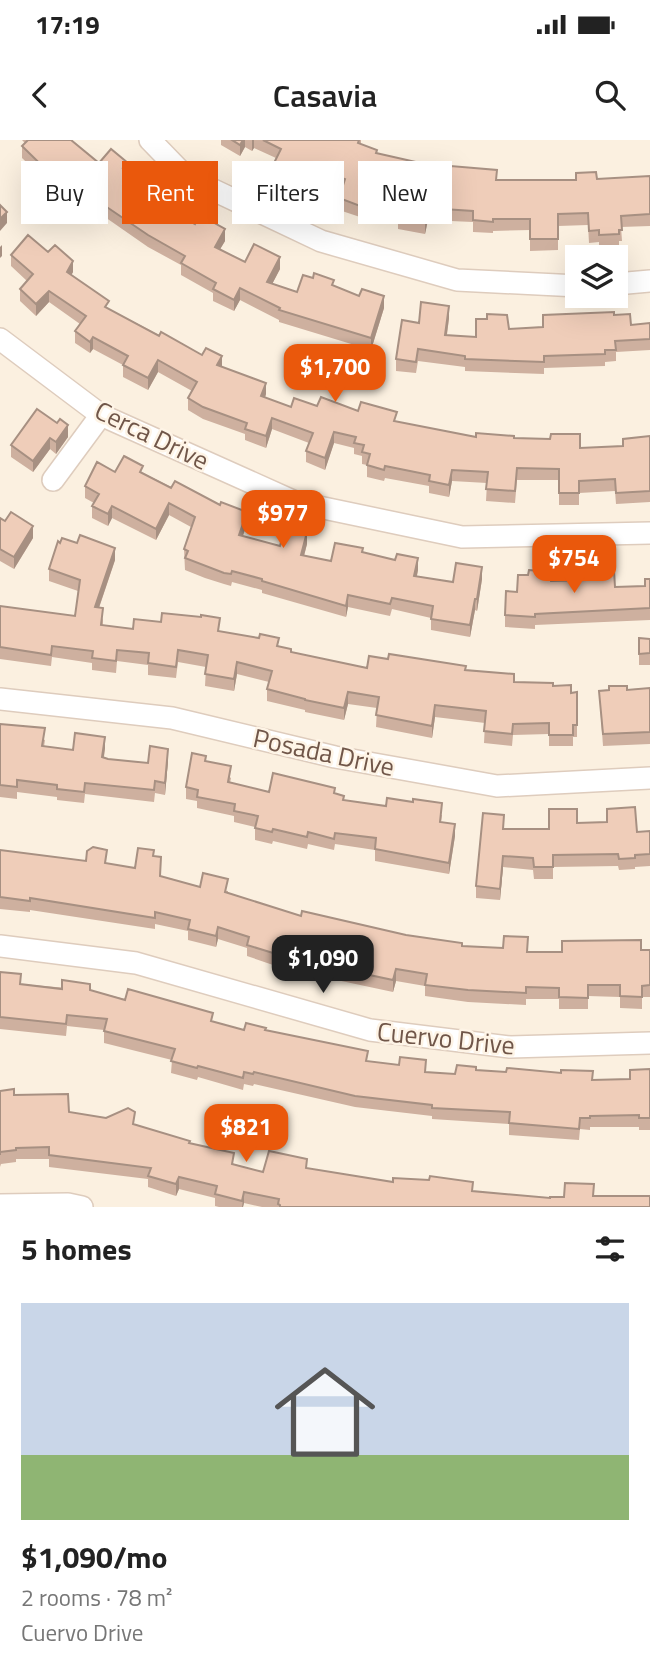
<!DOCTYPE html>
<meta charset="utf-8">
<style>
body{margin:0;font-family:"Titillium Web",sans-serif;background:#f6f6f6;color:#222;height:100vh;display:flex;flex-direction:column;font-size:26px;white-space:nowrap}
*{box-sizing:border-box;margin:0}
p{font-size:23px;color:#767676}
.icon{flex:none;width:38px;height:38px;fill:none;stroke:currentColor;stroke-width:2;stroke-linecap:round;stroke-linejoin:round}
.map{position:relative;height:1067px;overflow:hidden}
.sheet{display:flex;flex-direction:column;background:#fff;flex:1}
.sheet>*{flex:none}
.top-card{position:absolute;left:21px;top:21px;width:609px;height:63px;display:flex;gap:14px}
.buttons{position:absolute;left:565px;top:105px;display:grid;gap:14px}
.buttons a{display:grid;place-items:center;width:63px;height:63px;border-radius:0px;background:#fff;box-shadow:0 7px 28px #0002;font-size:35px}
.price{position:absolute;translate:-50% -60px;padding:0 16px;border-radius:14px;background:#ea580c;color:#fff;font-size:23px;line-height:46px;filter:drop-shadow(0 2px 4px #0008)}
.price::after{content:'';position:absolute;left:50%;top:42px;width:21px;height:16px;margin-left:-10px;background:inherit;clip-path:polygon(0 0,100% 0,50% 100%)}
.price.on{background:#222;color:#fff}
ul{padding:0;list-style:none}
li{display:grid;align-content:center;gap:14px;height:371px;padding:0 21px}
li span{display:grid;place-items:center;height:217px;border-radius:0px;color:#555}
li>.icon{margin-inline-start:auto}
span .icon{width:126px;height:126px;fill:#fffc;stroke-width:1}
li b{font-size:30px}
h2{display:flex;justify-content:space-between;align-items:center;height:84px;padding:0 21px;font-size:30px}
.pill{padding:0 24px;border-radius:0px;background:#fff;box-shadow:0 7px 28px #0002;font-size:24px;line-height:63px}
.pill.on{background:#ea580c;color:#fff}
.status{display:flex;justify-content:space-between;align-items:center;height:49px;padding:0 35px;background:#fff;direction:ltr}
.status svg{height:19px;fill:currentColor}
header{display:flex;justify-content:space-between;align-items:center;height:91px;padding:0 21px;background:#fff;font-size:32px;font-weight:600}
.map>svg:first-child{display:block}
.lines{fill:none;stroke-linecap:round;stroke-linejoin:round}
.minor-casing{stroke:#deccbd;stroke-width:24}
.minor{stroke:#fff;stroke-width:21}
.wall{fill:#ceb09f}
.shaded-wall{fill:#a79082}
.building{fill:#efcdb9;stroke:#a79082;stroke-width:2}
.labels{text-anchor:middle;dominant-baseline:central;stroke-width:5;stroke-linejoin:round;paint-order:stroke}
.street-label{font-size:26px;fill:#705649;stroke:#fef4e6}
</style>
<div class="status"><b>17:19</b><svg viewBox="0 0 49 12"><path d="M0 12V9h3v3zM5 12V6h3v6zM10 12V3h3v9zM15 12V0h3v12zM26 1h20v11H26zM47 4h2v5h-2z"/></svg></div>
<header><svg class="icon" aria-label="back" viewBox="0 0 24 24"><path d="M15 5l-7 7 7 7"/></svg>Casavia<svg class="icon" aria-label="search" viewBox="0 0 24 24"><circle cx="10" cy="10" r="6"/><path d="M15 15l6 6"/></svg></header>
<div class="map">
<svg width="650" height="1067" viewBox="0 0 650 1067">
<rect width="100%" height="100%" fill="#fbf0e0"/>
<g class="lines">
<defs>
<g id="minor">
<polyline points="150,0 186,37 321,101 457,140 578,146"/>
<polyline points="616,144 650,141"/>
<polyline points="0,199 101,275 295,362 462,397 650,393"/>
<polyline points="53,340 101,275"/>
<polyline points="0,559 172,578 335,617 497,646 650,638"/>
<polyline points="0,806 136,823 370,890 510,907 650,903"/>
<polyline points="0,1065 68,1064 82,1067"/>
</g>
</defs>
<use href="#minor" class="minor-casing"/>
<use href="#minor" class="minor"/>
</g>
<g class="wall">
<polygon points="22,0 73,0 72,1 99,23 128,31 171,68 170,70 225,101 220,109 245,122 280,129 272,144 297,152 334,146 384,168 371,210 279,182 279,180 240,160 234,171 213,161 213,153 181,135 181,125 148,107 92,68 84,78 22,18 22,6 25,3"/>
<polygon points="221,0 361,0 361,4 377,13 497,40 597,39 650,36 650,86 621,87 622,101 619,101 619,106 599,107 599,102 589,103 588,85 558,86 558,110 530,111 530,90 493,91 493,93 473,92 473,82 428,80 425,94 398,89 398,77 400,69 365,62 360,77 339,70 339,58 342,49 303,34 296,48 273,37 273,25 276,18 254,8 252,11 245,7 240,16 221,5"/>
<polygon points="11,115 73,132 71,135 109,169 222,227 266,254 265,258 291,267 317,266 358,271 397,282 476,297 514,298 580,308 623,306 650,296 650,362 616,364 615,351 579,353 579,365 559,365 559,340 517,340 515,363 486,361 487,343 452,341 449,357 429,353 429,346 385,338 384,341 367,337 367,325 362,324 362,316 354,314 354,308 334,303 325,330 306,322 306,311 309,303 272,289 266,308 245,300 245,294 203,279 188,270 188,258 192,251 158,232 148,250 123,237 123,225 93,209 90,213 75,203 75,191 80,184 49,162 36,176 20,161 20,149 27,141 11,126"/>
<polygon points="614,175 631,185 650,183 650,210 616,212 616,221 605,222 605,226 544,228 544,234 465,231 465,227 418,221 416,233 396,231 396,219 419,183 449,178 447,195 476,197 509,189 543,187"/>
<polygon points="57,283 68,297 56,314 50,309 33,332 11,317 11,305"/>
<polygon points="143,333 247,384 243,396 280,406 307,404 304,416 331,421 363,412 418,430 417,436 453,442 482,439 477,471 475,470 470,497 431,490 431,478 392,469 390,476 348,467 346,477 262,453 262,450 232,442 231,446 224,444 205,438 185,430 184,409 191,387 169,375 156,400 112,378 108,386 92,378 92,366 94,363 85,358 85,346"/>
<polygon points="0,378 33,398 14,429 0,421"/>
<polygon points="60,403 115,420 99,468 103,480 103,485 133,489 220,491 279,506 291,512 367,528 466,530 514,542 553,546 571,553 577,552 577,597 573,597 573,606 549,606 549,594 513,595 512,606 484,603 485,583 435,577 432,598 376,587 377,568 348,564 344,580 305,572 305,570 267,561 267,549 269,542 237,534 234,551 205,546 206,527 178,522 176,538 148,535 148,525 117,521 116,533 92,530 92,523 52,517 51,526 0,519 0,466 75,476 78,451 49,441 49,429"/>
<polygon points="650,439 650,480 535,485 535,489 505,487 505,475 517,452 551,441 615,447 645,446"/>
<polygon points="639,498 650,499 650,525 639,525"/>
<polygon points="650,548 650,604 603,606 599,551"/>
<polygon points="0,584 45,600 44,607 73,610 105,608 104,617 108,619 148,623 168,621 165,655 155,653 154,662 85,654 84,663 57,660 57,657 17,652 17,659 0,657"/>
<polygon points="206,621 231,638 230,643 269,652 335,654 344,660 442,675 441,682 455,696 449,734 375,721 375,710 335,704 334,710 308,704 307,709 273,701 272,704 255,700 255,687 234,682 234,676 197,668 197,661 186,659 186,647"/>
<polygon points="607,669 637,692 650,691 650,726 635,727 635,729 619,730 618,726 553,727 553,739 534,739 533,730 503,727 500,760 476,758 476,746 504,689 549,689 577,683 607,682"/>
<polygon points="0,710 135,728 154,716 161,729 161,737 200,747 228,751 228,753 301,776 462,806 528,812 562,812 650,810 650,857 642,857 642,869 620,868 620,857 588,856 588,869 559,869 559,859 526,859 526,865 468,862 425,856 425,846 396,841 393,852 332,839 315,835 315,827 275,817 273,825 247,816 247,808 218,799 216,807 188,800 188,791 155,784 155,789 30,770 30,772 0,769"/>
<polygon points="0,832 21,844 90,850 244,890 266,890 368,922 426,932 455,934 476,930 593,940 630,939 650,929 650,990 639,990 639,987 590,987 590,990 580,989 579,1000 509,995 509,984 432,979 432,976 355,967 254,944 253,946 244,944 243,950 198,937 197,940 171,933 172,920 104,903 104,890 67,886 66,896 0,889"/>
<polygon points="0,951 69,972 135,984 190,1003 234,1024 263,1032 307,1028 393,1042 473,1051 550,1058 594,1056 650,1067 262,1067 244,1063 243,1067 219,1067 215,1066 215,1058 179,1049 176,1056 148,1047 148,1039 49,1027 49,1019 16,1019 16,1022 1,1024 0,1027"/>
</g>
<g class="shaded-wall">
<polygon points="243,0 245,0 245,7 240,16 240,5"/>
<polygon points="252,0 254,0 254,8 252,11"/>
<polygon points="303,23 303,34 296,48 296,37"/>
<polygon points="365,51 365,62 360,77 360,66"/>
<polygon points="171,56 171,68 166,79 166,67"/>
<polygon points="92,57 92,68 84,78 84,67"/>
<polygon points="428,68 428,80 425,94 425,83"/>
<polygon points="7,72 7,83 0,91 0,79"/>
<polygon points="225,89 225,101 215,118 215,107"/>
<polygon points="2,105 2,116 0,118 0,107"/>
<polygon points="280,117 280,129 267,154 267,142"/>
<polygon points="73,121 73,132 67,144 67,132"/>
<polygon points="240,148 240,160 234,171 234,160"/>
<polygon points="49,151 49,162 36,176 36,164"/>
<polygon points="384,156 384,168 371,210 371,198"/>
<polygon points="449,166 449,178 445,207 445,195"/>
<polygon points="93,197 93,209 90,213 90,202"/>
<polygon points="222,216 222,228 217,225"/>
<polygon points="158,220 158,232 148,250 148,238"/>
<polygon points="266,243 266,254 261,268 261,256"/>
<polygon points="272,278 272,289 266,308 266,296"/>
<polygon points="68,285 68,297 56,314 56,302"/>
<polygon points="334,292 334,303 325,330 325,318"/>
<polygon points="50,298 50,309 33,332 33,321"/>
<polygon points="452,330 452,341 449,357 449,345"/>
<polygon points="169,363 169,375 156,400 156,389"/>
<polygon points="112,366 112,378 108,386 108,374"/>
<polygon points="247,372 247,384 239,406 239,395"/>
<polygon points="33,386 33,398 14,429 14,417"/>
<polygon points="307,392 307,404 301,427 301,415"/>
<polygon points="115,408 115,420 95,479 95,467"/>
<polygon points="418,418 418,430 414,448 414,436"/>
<polygon points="482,427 482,439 477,471 477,459"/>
<polygon points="348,455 348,467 346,477 346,466"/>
<polygon points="475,459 475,470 470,497 470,485"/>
<polygon points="237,522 237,534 234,551 234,539"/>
<polygon points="348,552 348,564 344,580 344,568"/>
<polygon points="435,565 435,577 432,598 432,586"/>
<polygon points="105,597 105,608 102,628 102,617"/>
<polygon points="168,609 168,621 165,655 165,643"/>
<polygon points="455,684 455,696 449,734 449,723"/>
<polygon points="503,716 503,727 500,760 500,749"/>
<polygon points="218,787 218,799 216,807 216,796"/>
<polygon points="275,805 275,817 273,825 273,813"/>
<polygon points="396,829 396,841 393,852 393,840"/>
<polygon points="179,1037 179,1049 176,1056 176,1044"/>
<polygon points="244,1052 244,1063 243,1067 242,1067"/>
</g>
<g class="building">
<polygon points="28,0 71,0 99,23 111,9 128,23 123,28 152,48 154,45 171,56 166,67 195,84 200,75 225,89 215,107 245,122 254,104 280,117 267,142 297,152 303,135 313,138 314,133 334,140 332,145 359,156 362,149 384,156 371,198 279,170 280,168 240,148 234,160 213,149 216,143 181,123 185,116 148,95 92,57 84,67 22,6"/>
<polygon points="232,0 243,0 240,5"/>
<polygon points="263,0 359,0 358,3 377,10 376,13 451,30 451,26 497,30 496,40 576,40 576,33 596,32 597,39 650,36 650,74 621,76 622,90 619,90 619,94 599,95 599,90 589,91 588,73 558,74 558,99 530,99 530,79 493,79 493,82 473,80 473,71 428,68 425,83 398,77 402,58 365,51 360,66 339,58 345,39 303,23 296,37 273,25 281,9"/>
<polygon points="0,65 7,72 0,79"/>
<polygon points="28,95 48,112 55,105 73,121 67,132 109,161 105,167 159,196 161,192 202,215 206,208 222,216 217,225 266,243 261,256 291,267 294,258 317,266 321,257 358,271 361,262 397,272 394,281 476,297 476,293 514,296 514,298 550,299 551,294 580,294 580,308 623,306 623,299 650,296 650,351 616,353 615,339 579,341 579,353 559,353 559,329 517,328 515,351 486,349 488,332 452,330 449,345 429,341 430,335 385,326 384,330 367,325 370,314 362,312 364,305 354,303 356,297 334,292 325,318 306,311 313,293 272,278 266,296 245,289 247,283 203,267 188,258 197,242 158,220 148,238 123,225 128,216 93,197 90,202 75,191 86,176 49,151 36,164 20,149 33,134 11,115"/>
<polygon points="421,162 449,166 445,195 476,197 476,179 487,179 487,174 507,175 509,189 543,187 543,175 614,172 614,175 630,174 631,185 650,183 650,199 615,201 616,210 605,210 605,214 544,216 544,222 465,219 465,216 418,209 416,222 396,219 402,180 419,183"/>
<polygon points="37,269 57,283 60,279 68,285 56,302 50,298 33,321 11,305"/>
<polygon points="124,316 143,326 140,332 171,348 175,341 220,365 221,362 247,372 239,395 280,406 285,387 307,392 301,415 331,421 335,403 363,408 362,412 395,420 397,414 418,418 414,436 453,442 456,423 482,427 477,459 475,459 470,485 431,479 433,466 392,458 390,464 348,455 346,466 262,441 262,439 232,431 231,434 224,433 185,418 188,411 184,409 195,377 169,363 156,389 112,366 108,374 92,366 99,354 85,346 97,322 115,332"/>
<polygon points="11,372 33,386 14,417 0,409 0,378 5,381"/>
<polygon points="80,395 115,408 95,467 103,468 101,485 133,489 134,479 161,482 162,473 201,477 201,475 220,478 218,491 259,498 260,494 279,498 277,506 291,509 291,512 367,528 369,516 388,519 389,514 466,526 465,530 514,534 514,542 553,543 553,546 571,545 571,553 577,552 577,585 573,585 573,595 549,595 549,583 513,584 512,594 484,591 486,571 435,565 432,586 376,575 379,557 348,552 344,568 305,560 305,559 267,549 272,531 237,522 234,539 205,534 208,515 178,510 176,527 148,523 149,513 117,510 116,521 92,518 93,511 52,506 51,515 0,507 0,466 75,476 80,440 49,429 58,401 60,403 62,398 77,403"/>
<polygon points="529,430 549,432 551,441 586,440 586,431 614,430 615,447 645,446 645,439 650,439 650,468 535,474 535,477 505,475 506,451 517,452 518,435 528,435"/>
<polygon points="639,498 650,499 650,513 639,514"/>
<polygon points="609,546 627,546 627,550 650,548 650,592 603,594 599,551 609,550"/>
<polygon points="0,584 45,588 42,606 73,610 75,593 105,597 102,617 108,619 148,623 150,606 168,609 165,643 155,641 154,650 85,643 84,652 57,649 57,645 17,640 17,647 0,645"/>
<polygon points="192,613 206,616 205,621 231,626 228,642 269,652 273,633 335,648 334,653 344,656 343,660 386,666 387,658 413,662 413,659 442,663 440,682 455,684 449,723 375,709 376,698 335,693 334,699 308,692 307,697 273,689 272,692 255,688 258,676 234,671 235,664 197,657 198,650 186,647"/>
<polygon points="635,667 637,692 650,691 650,714 635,715 635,718 619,719 618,714 553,715 553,727 534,727 533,718 503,716 500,749 476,746 483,673 504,675 503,689 549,689 549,669 577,669 577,683 607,682 607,669"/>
<polygon points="93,707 107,710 105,723 135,728 138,708 154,710 153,716 161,717 160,736 200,747 203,733 228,739 225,752 301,776 302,771 406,795 462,803 462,806 503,808 504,796 528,797 527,812 562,812 562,801 641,800 641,810 650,810 650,845 642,846 642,857 620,856 620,845 588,845 588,858 559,857 559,848 526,847 526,853 468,850 425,845 427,834 396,829 393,840 332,827 315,823 317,816 275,805 273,813 247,805 249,797 218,787 216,796 188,789 190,780 155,772 155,778 30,758 30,761 0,757 0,710 86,721 87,711"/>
<polygon points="0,832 21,834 20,844 62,849 62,840 90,844 90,850 125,860 128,849 213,873 211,881 244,890 246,883 266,888 265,890 368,911 366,921 399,925 400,917 426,920 425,932 455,934 457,925 476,927 476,930 506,932 507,928 561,933 561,930 593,931 592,940 630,939 630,930 650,929 650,978 639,978 639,975 590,976 590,978 580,978 579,989 509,983 510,972 432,968 432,965 355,956 254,932 253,934 244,932 243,938 198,926 197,928 171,921 175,909 104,891 107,879 67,875 66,884 0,877"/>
<polygon points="14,949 14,955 68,954 69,972 106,978 128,968 135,972 133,984 190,1001 189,1003 234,1013 232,1024 263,1032 269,1011 307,1019 306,1028 393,1042 393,1038 429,1040 430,1036 473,1042 472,1051 550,1058 550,1057 564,1057 565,1043 594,1044 593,1056 650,1056 650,1067 280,1067 280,1065 278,1064 279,1059 244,1052 242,1061 215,1054 217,1046 179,1037 176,1044 148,1036 151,1028 49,1015 49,1007 16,1008 16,1010 0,1012 0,1015 0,951"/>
</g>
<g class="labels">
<g class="street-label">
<text transform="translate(152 295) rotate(26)">Cerca Drive</text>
<text transform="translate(324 612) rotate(12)">Posada Drive</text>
<text transform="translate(446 898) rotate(6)">Cuervo Drive</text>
</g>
</g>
</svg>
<div class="buttons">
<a><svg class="icon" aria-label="layers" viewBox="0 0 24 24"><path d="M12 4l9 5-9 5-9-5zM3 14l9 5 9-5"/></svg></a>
</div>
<b class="price" style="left:335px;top:264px">$1,700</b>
<b class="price" style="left:283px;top:410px">$977</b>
<b class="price" style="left:574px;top:455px">$754</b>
<b class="price on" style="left:323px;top:855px">$1,090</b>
<b class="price" style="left:246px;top:1024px">$821</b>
<div class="top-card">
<a class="pill">Buy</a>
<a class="pill on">Rent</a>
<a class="pill">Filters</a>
<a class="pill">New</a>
</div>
</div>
<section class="sheet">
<h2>5 homes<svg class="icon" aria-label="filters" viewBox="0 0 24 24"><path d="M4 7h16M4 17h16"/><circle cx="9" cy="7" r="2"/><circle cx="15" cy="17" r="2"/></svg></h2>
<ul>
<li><span style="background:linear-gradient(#c9d6e8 70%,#8fb573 0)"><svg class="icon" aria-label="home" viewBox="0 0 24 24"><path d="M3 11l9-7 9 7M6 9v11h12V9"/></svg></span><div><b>$1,090/mo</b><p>2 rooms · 78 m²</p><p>Cuervo Drive</p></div></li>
</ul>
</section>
